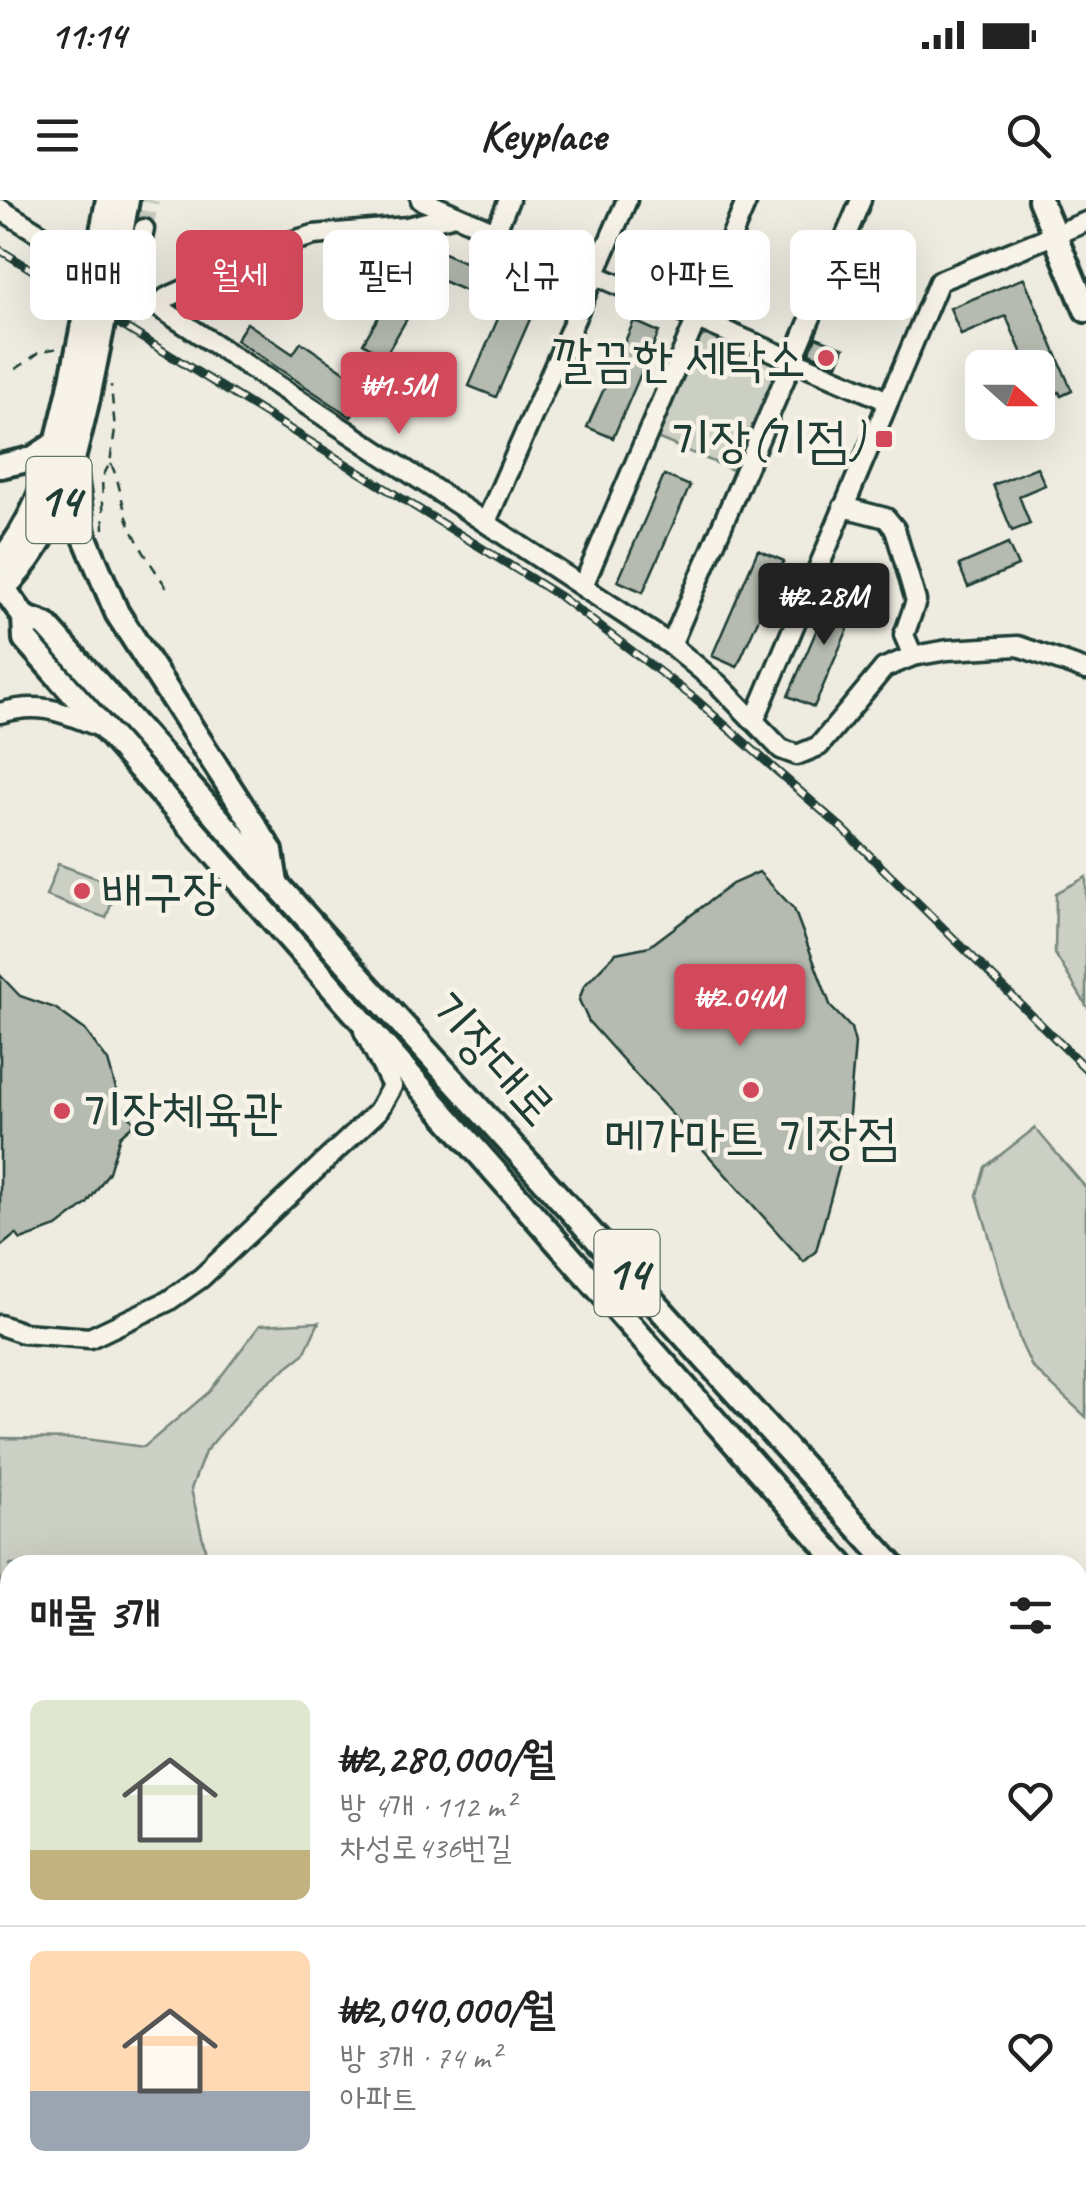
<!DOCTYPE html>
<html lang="ko">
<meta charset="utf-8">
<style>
body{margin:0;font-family:Caveat,"Poor Story",sans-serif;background:#f2f2f2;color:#222;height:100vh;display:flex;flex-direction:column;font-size:38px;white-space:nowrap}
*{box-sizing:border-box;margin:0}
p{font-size:32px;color:#767676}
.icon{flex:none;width:55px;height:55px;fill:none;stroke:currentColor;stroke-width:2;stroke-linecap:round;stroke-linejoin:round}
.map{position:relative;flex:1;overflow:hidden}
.details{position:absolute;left:0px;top:1355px;width:1088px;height:640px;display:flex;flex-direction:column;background:#fff;border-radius:30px 30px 0 0;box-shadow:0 10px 40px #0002}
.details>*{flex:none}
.banner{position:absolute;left:30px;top:30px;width:1028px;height:90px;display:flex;gap:20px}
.needle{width:65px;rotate:111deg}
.controls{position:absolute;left:965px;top:150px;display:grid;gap:20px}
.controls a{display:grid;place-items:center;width:90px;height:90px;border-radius:15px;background:#fff;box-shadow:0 10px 40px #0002;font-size:50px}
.price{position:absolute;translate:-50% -85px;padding:0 22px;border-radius:10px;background:#d1495b;color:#fff;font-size:32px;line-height:65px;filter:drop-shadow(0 2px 5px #0008)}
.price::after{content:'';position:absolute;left:50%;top:60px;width:30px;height:22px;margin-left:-15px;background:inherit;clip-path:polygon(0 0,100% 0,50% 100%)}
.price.on{background:#222;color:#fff}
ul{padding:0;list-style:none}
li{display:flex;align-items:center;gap:30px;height:250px;padding:0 30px}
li+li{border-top:2px solid #e0e0e0}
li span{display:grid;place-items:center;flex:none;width:280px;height:200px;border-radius:15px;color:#555}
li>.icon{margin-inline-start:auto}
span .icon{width:120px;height:120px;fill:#fffc;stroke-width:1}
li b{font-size:42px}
h2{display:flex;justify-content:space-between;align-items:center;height:120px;padding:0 30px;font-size:42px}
.pill{padding:0 35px;border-radius:15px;background:#fff;box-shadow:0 10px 40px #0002;font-size:35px;line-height:90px}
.pill.on{background:#d1495b;color:#fff}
.status{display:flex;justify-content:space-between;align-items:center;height:70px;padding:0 50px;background:#fff;direction:ltr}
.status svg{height:28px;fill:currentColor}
header{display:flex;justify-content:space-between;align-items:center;height:130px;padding:0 30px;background:#fff;font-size:45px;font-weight:700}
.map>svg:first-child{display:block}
.green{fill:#cccfc4;stroke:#76867c;stroke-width:2.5}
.building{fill:#b5bbb0;stroke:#1f3d34;stroke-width:2.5}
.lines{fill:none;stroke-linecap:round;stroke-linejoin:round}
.minor-tunnel{stroke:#c5c9be;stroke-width:18;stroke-dasharray:18 9;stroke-linecap:butt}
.minor-casing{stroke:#1f3d34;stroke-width:25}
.major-casing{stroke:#1f3d34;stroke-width:30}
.path{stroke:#1f3d34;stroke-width:2.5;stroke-dasharray:10 8;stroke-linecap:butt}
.minor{stroke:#f7f3e8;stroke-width:18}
.major{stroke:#f7f3e8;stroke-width:22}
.rail-casing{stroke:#1f3d34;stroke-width:9}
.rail{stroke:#f7f3e8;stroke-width:5;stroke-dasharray:15;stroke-linecap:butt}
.major-bridge-casing{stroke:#1f3d34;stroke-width:30;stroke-linecap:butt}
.major-bridge{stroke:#f7f3e8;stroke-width:22}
.poi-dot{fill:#d1495b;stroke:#f7f3e8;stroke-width:4}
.labels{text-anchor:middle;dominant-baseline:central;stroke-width:9;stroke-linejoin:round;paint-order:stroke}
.shield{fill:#f7f3e8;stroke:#60746a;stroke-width:2.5}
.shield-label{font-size:48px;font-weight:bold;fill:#1f3d34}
.poi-label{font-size:50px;fill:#1f3d34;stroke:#f7f3e8;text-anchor:end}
.street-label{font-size:50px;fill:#1f3d34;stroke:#f7f3e8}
</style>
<div class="status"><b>11:14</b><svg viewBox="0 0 49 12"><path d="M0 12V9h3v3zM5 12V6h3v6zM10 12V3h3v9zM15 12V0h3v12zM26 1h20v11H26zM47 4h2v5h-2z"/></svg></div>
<header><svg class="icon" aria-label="menu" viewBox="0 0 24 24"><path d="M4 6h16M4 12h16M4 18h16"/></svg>Keyplace<svg class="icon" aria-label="search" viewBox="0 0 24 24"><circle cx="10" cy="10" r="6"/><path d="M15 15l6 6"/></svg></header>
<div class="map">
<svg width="1086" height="1995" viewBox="0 0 1086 1995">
<rect width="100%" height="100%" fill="#eeece1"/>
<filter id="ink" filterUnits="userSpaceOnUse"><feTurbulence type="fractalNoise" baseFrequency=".01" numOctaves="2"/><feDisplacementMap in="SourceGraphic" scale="20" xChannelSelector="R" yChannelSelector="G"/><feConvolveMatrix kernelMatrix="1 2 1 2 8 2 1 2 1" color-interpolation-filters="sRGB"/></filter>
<g filter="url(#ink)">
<g class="green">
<polygon points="708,134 772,163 776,176 735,271 657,238 699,138"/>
<polygon points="58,664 118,686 106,718 46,696"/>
<polygon points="1086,677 1086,805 1055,754 1056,693"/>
<polygon points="1035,928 1086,988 1086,1217 1032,1167 1020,1141 977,995 985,967"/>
<polygon points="319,1122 304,1154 259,1189 205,1252 191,1289 205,1348 202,1365 10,1365 10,1497 0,1500 0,1238 86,1239 144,1247 209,1192 260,1125"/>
<polygon points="10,1636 10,1985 1078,1983 1086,1986 1086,1995 0,1995 0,1637"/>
</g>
<g class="building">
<polygon points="439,51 541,94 496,197 469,186 503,107 429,75"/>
<polygon points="1024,78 1072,191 1061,196 1059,192 1048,197 1044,187 1038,190 1038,168 1028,168 1006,116 961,135 950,108"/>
<polygon points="389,99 411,112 385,156 438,187 421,216 364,182 380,154 363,143"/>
<polygon points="634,121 659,132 613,238 587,227"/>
<polygon points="247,123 293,154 301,142 370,189 351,217 236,140"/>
<polygon points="816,137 844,148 837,165 809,153"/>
<polygon points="1037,267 1045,285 1019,296 1030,324 1012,331 993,285"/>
<polygon points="664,275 690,286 643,392 618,381"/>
<polygon points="1008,344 1018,366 968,387 959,365"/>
<polygon points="758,350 784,361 737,467 712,456"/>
<polygon points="834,390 860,401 814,507 788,496"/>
<polygon points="759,672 794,709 831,807 851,828 855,843 847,938 816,1051 804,1062 589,822 579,800 584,786 616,753 650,746 732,684"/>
<polygon points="0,775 20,796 55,808 85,830 108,861 120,903 135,923 120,936 109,972 87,1004 57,1027 21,1040 16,1034 0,1047"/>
</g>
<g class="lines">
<polyline class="minor-tunnel" points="144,29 150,0"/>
<defs>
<g id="minor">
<polyline points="421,0 888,201"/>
<polyline points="0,9 157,106 671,445 718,484 781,549 797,555 819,546 884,468 913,456 948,450 1018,446 1086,470"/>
<polyline points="495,32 509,0"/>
<polyline points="131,92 144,29"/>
<polyline points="157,106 166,98 293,41 314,35 407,27 455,15"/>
<polyline points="843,307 886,318 895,329 916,401 904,435 913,456"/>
<polyline points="486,322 627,0"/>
<polyline points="583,386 747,0"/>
<polyline points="671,445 861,0"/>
<path d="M0,513C41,501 62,512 100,527"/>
<polyline points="754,521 939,81 1086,22"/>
<polyline points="0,1125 23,1133 90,1138 168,1101 201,1078 378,911 392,886 364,831"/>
</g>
<g id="major">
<polyline points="1040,0 1086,110"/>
<polyline points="103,27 108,0"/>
<polyline points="120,39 127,0"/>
<polyline points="73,259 83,333 117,413 271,651 276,683"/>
<polyline points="0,266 32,259 58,242"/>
<path d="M0,362C42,313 56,250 70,189"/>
<polyline points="0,383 24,417 25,439 842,1365"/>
<path d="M4,388C59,331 70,273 88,198"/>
<polyline points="24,417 46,425 363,781 892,1365"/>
<polyline points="1078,1586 1086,1597"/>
<polyline points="1078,1637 1086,1646"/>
</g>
</defs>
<use href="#minor" class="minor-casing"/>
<use href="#major" class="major-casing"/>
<g class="path">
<polyline points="16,169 41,151 60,148"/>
<path d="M111,264C120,282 121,301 128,320C138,346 154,369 170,392"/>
<polyline points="104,329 102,278 110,263 115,230 111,185"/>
</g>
<use href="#minor" class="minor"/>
<use href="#major" class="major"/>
<defs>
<polyline id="rail" points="0,50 561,397 694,498 844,630 1086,869"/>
</defs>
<use href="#rail" class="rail-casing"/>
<use href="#rail" class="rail"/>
<defs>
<g id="major-bridge">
<polyline points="70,189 103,27"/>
<polyline points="88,198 120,39"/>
</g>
</defs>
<use href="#major-bridge" class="major-bridge-casing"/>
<use href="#major-bridge" class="major-bridge"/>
</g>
</g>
<g class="poi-dot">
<circle cx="826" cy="158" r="10"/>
<rect x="874" y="229" width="20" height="20" rx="5"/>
<circle cx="82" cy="691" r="10"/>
<circle cx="751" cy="890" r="10"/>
<circle cx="62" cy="911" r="10"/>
</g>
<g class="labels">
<g class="shield">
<rect x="26.5" y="257" width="65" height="86" rx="8"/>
<rect x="594.5" y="1030" width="65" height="86" rx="8"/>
</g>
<g class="shield-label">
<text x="59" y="300">14</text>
<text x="627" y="1073">14</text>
</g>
<g class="poi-label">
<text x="806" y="158">깔끔한 세탁소</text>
<text x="864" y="239">기장(기점)</text>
<text x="102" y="691" text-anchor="start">배구장</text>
<text x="82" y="911" text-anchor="start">기장체육관</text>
<text x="751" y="936" text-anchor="middle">메가마트 기장점</text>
</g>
<g class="street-label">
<text transform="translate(493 858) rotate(48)">기장대로</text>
</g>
</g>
</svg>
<div class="controls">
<a><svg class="needle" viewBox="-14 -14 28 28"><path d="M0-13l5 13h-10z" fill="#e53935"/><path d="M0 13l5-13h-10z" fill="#767676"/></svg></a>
</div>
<b class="price" style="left:399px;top:237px">₩1.5M</b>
<b class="price on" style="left:824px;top:448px">₩2.28M</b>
<b class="price" style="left:740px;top:849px">₩2.04M</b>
<div class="banner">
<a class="pill">매매</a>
<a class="pill on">월세</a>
<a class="pill">필터</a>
<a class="pill">신규</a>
<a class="pill">아파트</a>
<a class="pill">주택</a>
</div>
<section class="details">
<h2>매물 3개<svg class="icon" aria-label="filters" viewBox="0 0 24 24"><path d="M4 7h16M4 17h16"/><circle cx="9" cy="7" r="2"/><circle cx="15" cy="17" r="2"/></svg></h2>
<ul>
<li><span style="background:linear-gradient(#dfe7d0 75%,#c2b280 0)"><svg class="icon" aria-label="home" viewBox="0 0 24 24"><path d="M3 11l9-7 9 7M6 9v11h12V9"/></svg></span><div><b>₩2,280,000/월</b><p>방 4개 · 112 m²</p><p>차성로436번길</p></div><svg class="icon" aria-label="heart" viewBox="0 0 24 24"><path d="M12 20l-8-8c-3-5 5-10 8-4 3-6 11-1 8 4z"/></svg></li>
<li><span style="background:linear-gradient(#ffd9b3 70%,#9aa5b1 0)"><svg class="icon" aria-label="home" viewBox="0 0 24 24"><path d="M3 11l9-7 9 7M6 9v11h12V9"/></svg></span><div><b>₩2,040,000/월</b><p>방 3개 · 74 m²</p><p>아파트</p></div><svg class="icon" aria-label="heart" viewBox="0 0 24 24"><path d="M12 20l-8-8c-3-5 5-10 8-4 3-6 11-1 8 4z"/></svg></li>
</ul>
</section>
</div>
